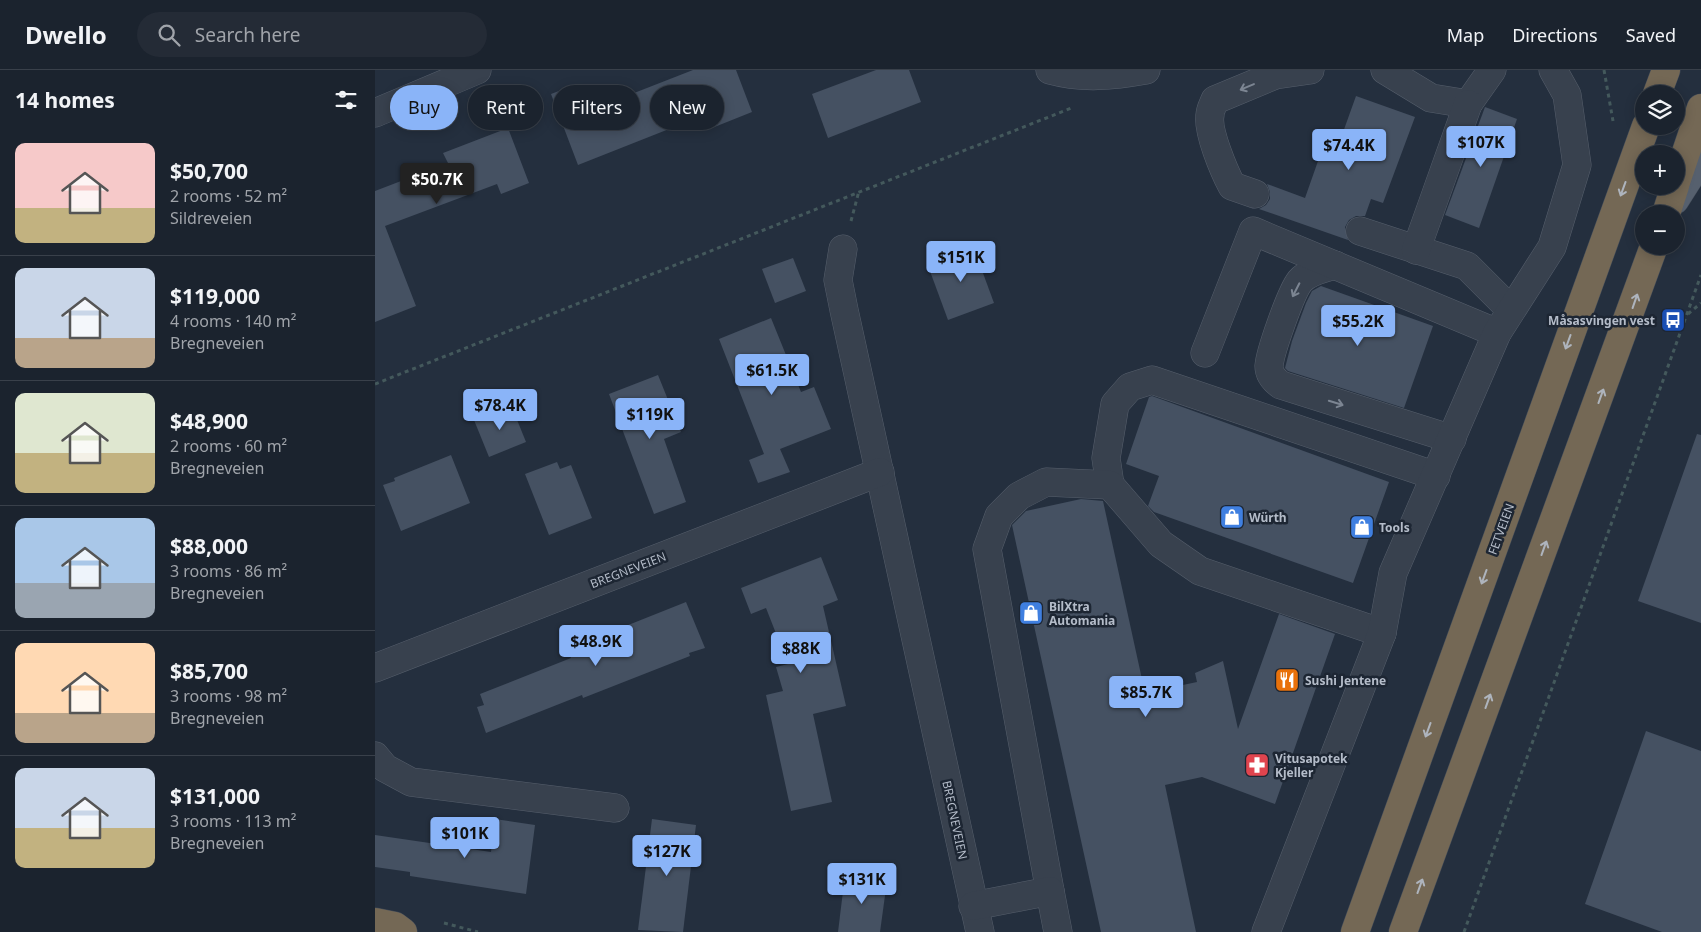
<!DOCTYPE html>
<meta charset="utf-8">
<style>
body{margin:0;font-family:"Noto Sans",sans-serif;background:#242b36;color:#f1f3f6;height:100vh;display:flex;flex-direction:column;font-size:19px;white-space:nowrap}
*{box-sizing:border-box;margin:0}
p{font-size:16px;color:#a0a4aa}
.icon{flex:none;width:28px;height:28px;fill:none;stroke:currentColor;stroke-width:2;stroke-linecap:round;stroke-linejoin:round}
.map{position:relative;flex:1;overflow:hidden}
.details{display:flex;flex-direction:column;background:#1b232e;width:375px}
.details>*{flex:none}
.banner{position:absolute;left:15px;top:15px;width:475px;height:45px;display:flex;gap:10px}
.controls{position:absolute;left:1260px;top:15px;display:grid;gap:10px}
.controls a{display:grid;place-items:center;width:50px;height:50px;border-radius:50%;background:#1b232e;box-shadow:0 2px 12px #0003,0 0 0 1px #39404a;font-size:25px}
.price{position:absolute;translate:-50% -42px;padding:0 11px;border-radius:5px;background:#8ab4f8;color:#111;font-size:16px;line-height:32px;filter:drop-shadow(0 1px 2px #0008)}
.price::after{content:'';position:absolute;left:50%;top:30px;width:15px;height:11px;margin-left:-8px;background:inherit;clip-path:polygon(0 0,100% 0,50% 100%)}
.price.on{background:#222;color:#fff}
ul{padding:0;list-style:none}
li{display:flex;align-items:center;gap:15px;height:125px;padding:0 15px}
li+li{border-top:1px solid #39404a}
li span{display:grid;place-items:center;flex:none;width:140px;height:100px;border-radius:10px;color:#555}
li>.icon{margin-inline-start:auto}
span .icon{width:60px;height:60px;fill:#fffc;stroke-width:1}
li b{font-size:21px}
h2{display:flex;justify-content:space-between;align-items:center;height:60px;padding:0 15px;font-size:21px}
.pill{padding:0 18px;border-radius:22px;background:#1b232e;box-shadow:0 2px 12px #0003,0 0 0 1px #39404a;font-size:18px;line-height:45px}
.pill.on{background:#8ab4f8;color:#111}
header{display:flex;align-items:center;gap:30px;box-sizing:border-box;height:70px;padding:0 25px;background:#1b232e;border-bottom:1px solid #39404a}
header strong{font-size:24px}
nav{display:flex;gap:28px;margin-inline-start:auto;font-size:18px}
.search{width:350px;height:45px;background:#242b36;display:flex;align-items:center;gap:12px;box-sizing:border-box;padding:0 18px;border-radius:28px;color:#a0a4aa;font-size:19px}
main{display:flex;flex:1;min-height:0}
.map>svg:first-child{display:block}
.building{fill:#455162}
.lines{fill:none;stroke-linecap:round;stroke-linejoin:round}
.minor-casing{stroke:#565f6c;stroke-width:29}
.major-casing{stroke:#414a57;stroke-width:29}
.highway-casing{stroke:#434c59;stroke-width:29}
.path{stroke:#44595c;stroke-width:3;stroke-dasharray:4 4;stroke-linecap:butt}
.minor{stroke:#38414e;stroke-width:28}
.major{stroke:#56606e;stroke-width:28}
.highway{stroke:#746855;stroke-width:28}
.oneway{stroke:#7c8592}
.oneway2{stroke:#aeb4bd}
.labels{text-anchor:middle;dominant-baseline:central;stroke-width:5;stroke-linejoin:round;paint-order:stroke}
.poi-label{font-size:12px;font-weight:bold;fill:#b4bcc9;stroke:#1d2633;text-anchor:start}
.street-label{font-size:12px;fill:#b4bcc9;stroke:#1d2633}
</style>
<header>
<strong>Dwello</strong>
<div class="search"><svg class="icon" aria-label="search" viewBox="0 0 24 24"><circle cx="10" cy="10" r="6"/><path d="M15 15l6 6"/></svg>Search here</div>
<nav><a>Map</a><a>Directions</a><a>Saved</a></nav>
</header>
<main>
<section class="details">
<h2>14 homes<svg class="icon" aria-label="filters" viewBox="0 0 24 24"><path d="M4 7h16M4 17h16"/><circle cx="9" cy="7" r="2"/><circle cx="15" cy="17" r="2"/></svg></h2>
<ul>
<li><span style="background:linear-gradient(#f6c9c9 65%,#c2b280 0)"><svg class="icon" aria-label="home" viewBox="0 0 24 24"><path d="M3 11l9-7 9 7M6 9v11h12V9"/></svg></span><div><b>$50,700</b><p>2 rooms · 52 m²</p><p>Sildreveien</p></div></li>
<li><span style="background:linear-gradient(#c9d6e8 70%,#b9a48a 0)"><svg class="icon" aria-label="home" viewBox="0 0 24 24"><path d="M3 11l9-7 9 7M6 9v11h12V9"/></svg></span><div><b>$119,000</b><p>4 rooms · 140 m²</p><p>Bregneveien</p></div></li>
<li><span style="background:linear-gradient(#dfe7d0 60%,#c2b280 0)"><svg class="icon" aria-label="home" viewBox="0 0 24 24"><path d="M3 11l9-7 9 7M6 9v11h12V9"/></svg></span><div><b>$48,900</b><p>2 rooms · 60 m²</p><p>Bregneveien</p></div></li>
<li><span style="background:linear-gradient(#a9c7e8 65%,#9aa5b1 0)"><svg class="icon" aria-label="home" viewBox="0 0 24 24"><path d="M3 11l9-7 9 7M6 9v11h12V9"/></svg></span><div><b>$88,000</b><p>3 rooms · 86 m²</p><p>Bregneveien</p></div></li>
<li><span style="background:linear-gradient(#ffd9b3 70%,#b9a48a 0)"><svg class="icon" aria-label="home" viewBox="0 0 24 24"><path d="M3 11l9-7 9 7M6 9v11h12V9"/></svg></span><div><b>$85,700</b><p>3 rooms · 98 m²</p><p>Bregneveien</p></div></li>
<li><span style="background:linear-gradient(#c9d6e8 60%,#c2b280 0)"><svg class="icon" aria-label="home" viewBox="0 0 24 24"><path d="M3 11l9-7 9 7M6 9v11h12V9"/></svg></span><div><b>$131,000</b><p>3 rooms · 113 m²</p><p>Bregneveien</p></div></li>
</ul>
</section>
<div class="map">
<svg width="1326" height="862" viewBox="0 0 1326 862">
<rect width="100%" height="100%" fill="#242f3e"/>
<g class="building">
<polygon points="318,0 361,0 377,42 337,58 332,44 203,95 176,24 202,14 213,41"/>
<polygon points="501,0 534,0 546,32 453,68 437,24"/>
<polygon points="981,26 1040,47 1008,133 996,129 990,146 981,146 974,150 970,157 973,170 884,139 891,135 895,129 895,122 892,114 930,128 949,74 962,79"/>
<polygon points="1110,37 1142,49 1104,158 1070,145"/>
<polygon points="133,58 154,113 126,124 122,114 10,156 41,236 0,252 0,121 73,93 68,83"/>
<polygon points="598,176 619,233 573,250 552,193"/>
<polygon points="418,188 431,221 400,233 387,199"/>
<polygon points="946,216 1058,256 1029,338 913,301 910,298 917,271 931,233 937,221"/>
<polygon points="396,248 426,322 439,317 456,359 405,379 415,402 383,413 374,390 389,384 344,269"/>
<polygon points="283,305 306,362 289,369 311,432 279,444 234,324"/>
<polygon points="777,326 1014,412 978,513 779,442 773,436 784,406 751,394 774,327"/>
<polygon points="136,335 151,372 114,387 99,350"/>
<polygon points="1322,364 1326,365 1326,553 1263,531"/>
<polygon points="76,385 95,433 26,461 8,415 20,411 19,408"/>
<polygon points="182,392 185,399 196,395 217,448 174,465 150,404"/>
<polygon points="706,429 728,431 770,623 822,612 820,603 848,591 863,659 904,544 960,564 900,734 827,707 790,715 821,862 726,862 637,455 651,441"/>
<polygon points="446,487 463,530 448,536 471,636 438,644 457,732 416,741 391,625 408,621 401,597 413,594 391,538 376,544 366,518"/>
<polygon points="311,532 330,578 314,583 315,586 208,628 207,625 111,663 102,637 109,635 105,624 196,588 193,579"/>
<polygon points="1271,661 1326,681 1326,862 1287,862 1210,834"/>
<polygon points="120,749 160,755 151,824 35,806 35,802 0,797 0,765 116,782"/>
<polygon points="277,749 321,755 308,862 263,860"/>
<polygon points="470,805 512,811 505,862 463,862"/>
</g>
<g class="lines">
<defs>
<g id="minor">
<path d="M675,0C708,9 737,6 771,0"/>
<polyline points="1010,0 1056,28 1093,34 1117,0"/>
<polyline points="0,43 102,0"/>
<path d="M880,124L857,116C849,101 832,61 835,45C835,40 838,35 840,30L900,5L935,0"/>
<polyline points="985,161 1092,196 1136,240"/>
<polyline points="468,179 463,210 469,240 605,862"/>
<polyline points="1041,180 1093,34"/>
<path d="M960,195C948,199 934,201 925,211C916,222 895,282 894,296C894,305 899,310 906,315L1077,369"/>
<polyline points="830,283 878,161 1122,263"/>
<polyline points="735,415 731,388 740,334 755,317 777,310 1061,406"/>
<polyline points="0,598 505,402"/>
<polyline points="0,686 10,698 36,712 240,738"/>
<polyline points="675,821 612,479 624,446 644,426 671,412 735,415 786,474 825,501 1007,563"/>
<polyline points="598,836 675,821 683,862"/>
<polyline points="891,862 1007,563 1018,503 1122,263 1177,177 1202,95 1192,25 1178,0"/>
</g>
<polyline id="major" points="1300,130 1326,89"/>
<g id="highway">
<polyline points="1282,24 1291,0"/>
<polyline points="1301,112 1326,38"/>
<polyline points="1291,144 1300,116"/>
<polyline points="0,852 20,856 28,862"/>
<polyline points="980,862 1271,56"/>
<polyline points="1028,862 1279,176"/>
</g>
</defs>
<use href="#minor" class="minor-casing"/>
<use href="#major" class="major-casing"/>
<use href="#highway" class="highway-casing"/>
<g class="path">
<polyline points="1229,0 1238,51"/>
<polyline points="476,151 484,121"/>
<polyline points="1313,244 1326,233"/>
<polyline points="0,314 699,37"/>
<polyline points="69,853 103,862"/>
<polyline points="1089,862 1326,205"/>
</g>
<use href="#minor" class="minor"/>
<use href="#major" class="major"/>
<use href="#highway" class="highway"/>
</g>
<defs><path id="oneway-shaft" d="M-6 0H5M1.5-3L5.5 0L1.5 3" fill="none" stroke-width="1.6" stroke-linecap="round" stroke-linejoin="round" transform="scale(1.25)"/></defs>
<g class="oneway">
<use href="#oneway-shaft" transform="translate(872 17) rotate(157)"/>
<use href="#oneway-shaft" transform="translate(921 220) rotate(117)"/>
<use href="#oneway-shaft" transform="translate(961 333) rotate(17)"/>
</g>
<g class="oneway2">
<use href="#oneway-shaft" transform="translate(1248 119) rotate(110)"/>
<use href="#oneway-shaft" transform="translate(1260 231) rotate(-71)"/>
<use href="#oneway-shaft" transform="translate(1193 272) rotate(110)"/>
<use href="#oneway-shaft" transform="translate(1226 326) rotate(-70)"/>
<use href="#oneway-shaft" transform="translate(1169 478) rotate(-70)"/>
<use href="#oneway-shaft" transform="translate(1109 507) rotate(110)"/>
<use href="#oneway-shaft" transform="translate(1113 631) rotate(-70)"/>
<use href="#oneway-shaft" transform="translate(1053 660) rotate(110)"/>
<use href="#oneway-shaft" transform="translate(1045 816) rotate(-70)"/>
</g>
<defs>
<symbol id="bus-square" viewBox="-11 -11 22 22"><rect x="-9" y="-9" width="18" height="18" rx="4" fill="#1a4fb4" stroke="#1d2633"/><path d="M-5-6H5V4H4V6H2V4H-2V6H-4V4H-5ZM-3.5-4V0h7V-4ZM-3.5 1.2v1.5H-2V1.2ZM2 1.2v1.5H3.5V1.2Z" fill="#fff"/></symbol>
<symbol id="shop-square" viewBox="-11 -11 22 22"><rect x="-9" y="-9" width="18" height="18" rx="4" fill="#3f7fe0" stroke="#1d2633"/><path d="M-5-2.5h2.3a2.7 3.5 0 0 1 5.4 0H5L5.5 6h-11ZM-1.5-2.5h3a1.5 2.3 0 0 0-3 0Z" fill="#fff"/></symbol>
<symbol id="restaurant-square" viewBox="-11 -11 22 22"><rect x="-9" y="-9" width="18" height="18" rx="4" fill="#e8710a" stroke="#1d2633"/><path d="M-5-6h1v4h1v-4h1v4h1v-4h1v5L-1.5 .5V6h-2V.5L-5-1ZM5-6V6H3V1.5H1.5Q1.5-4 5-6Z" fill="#fff"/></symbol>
<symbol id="pharmacy-square" viewBox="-11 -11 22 22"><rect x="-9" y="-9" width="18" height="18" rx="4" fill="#e0444e" stroke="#1d2633"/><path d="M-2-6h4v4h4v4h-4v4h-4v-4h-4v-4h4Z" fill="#fff"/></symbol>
</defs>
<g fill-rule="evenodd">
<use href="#bus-square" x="1284" y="236" width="28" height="28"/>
<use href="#shop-square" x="843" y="433" width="28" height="28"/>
<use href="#shop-square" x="973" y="443" width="28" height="28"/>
<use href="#shop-square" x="642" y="529" width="28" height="28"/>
<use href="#restaurant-square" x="898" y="596" width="28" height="28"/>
<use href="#pharmacy-square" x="868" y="681" width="28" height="28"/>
</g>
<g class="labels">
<g class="poi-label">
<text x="1280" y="250" text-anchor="end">Måsasvingen vest</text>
<text x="874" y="447">Würth</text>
<text x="1004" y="457">Tools</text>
<text x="674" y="536">BilXtra<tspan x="674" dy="14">Automania</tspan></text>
<text x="930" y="610">Sushi Jentene</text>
<text x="900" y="688">Vitusapotek<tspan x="900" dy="14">Kjeller</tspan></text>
</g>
<g class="street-label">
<text transform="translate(1126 459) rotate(-70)">FETVEIEN</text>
<text transform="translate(253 500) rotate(-21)">BREGNEVEIEN</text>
<text transform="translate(580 750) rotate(78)">BREGNEVEIEN</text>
</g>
</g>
</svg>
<div class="controls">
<a><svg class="icon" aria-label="layers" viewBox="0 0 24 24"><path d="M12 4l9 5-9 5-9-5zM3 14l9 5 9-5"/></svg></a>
<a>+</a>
<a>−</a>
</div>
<b class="price" style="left:1106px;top:98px">$107K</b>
<b class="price" style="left:974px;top:101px">$74.4K</b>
<b class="price on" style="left:62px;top:135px">$50.7K</b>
<b class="price" style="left:586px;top:213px">$151K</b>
<b class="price" style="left:983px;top:277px">$55.2K</b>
<b class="price" style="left:397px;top:326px">$61.5K</b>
<b class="price" style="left:125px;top:361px">$78.4K</b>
<b class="price" style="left:275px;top:370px">$119K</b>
<b class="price" style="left:221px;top:597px">$48.9K</b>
<b class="price" style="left:426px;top:604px">$88K</b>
<b class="price" style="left:771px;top:648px">$85.7K</b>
<b class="price" style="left:90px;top:789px">$101K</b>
<b class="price" style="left:292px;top:807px">$127K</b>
<b class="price" style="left:487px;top:835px">$131K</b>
<div class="banner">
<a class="pill on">Buy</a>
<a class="pill">Rent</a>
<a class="pill">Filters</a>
<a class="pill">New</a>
</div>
</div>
</main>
